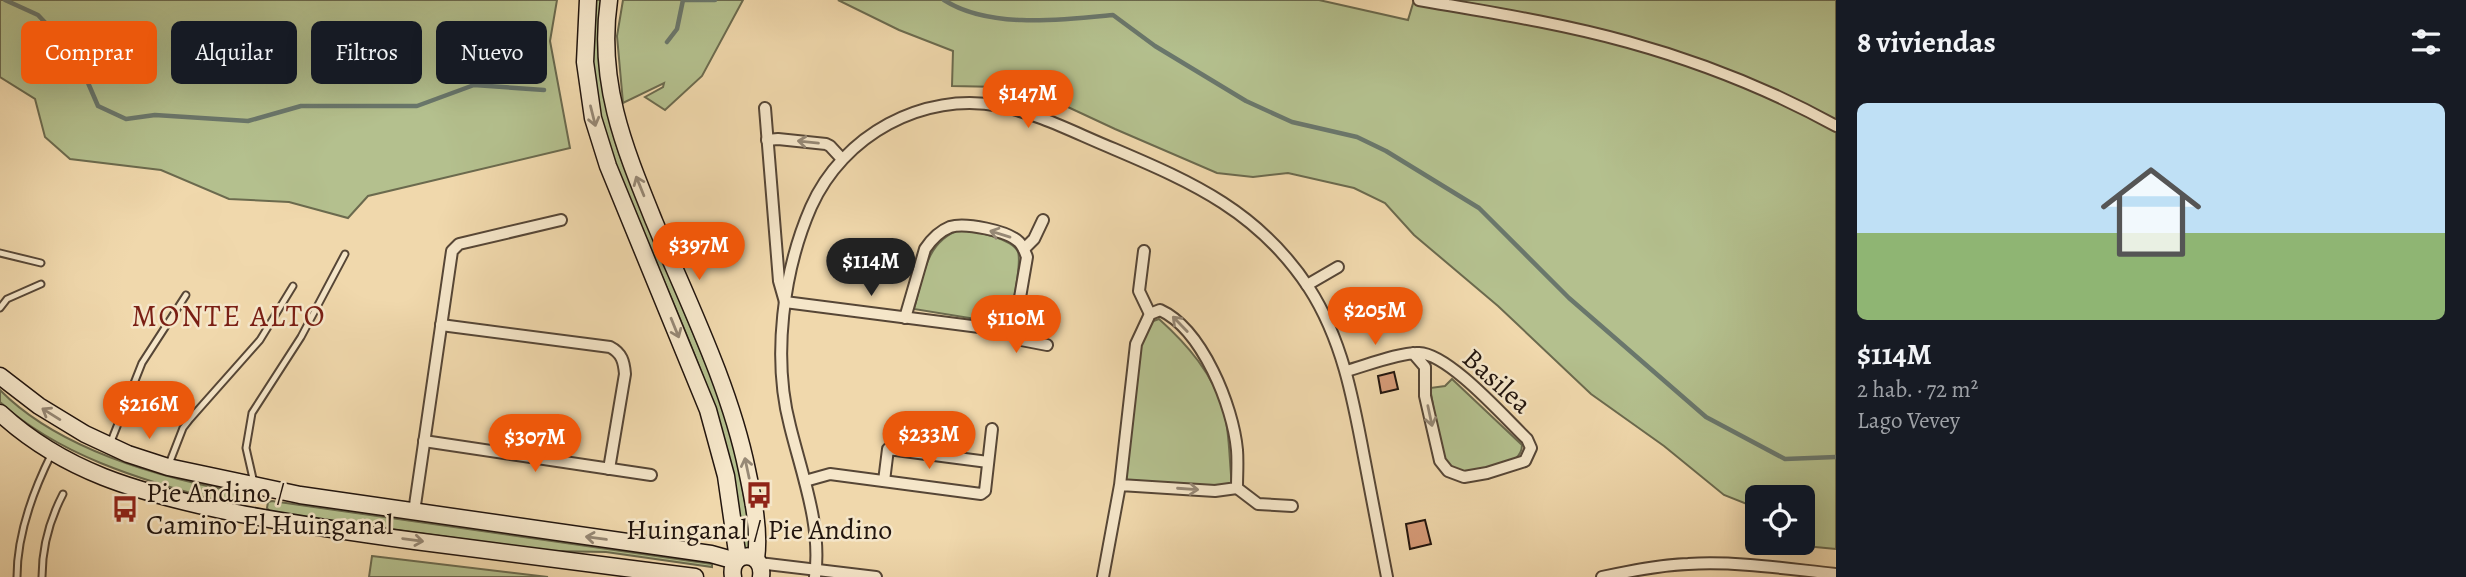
<!DOCTYPE html>
<html lang="es">
<meta charset="utf-8">
<style>
body{margin:0;font-family:Alegreya,serif;background:#242831;color:#f1f3f6;height:100vh;display:flex;flex-direction:column;font-size:26px;white-space:nowrap}
*{box-sizing:border-box;margin:0}
p{font-size:23px;color:#9ea1a6}
.icon{flex:none;width:38px;height:38px;fill:none;stroke:currentColor;stroke-width:2;stroke-linecap:round;stroke-linejoin:round}
.map{position:relative;flex:1;overflow:hidden}
.panel{display:flex;flex-direction:column;background:#171b24;width:630px}
.panel>*{flex:none}
.top-card{position:absolute;left:21px;top:21px;width:665px;height:63px;display:flex;gap:14px}
.fabs{position:absolute;left:1745px;top:485px;display:grid;gap:14px}
.fabs a{display:grid;place-items:center;width:70px;height:70px;border-radius:10px;background:#171b24;box-shadow:0 7px 28px #0002;font-size:35px}
.price{position:absolute;translate:-50% -60px;padding:0 16px;border-radius:24px;background:#ea580c;color:#fff;font-size:23px;line-height:46px;filter:drop-shadow(0 2px 4px #0008)}
.price::after{content:'';position:absolute;left:50%;top:42px;width:21px;height:16px;margin-left:-10px;background:inherit;clip-path:polygon(0 0,100% 0,50% 100%)}
.price.current{background:#222;color:#fff}
ul{padding:0;list-style:none}
li{display:grid;align-content:center;gap:14px;height:371px;padding:0 21px}
li span{display:grid;place-items:center;height:217px;border-radius:10px;color:#555}
li>.icon{margin-inline-start:auto}
span .icon{width:126px;height:126px;fill:#fffc;stroke-width:1}
li b{font-size:30px}
h2{display:flex;justify-content:space-between;align-items:center;height:84px;padding:0 21px;font-size:30px}
.tag{padding:0 24px;border-radius:10px;background:#171b24;box-shadow:0 7px 28px #0002;font-size:24px;line-height:63px}
.tag.current{background:#ea580c;color:#fff}
main{display:flex;flex:1;min-height:0}
.map>svg:first-child{display:block}
.green{fill:#b4c08e;stroke:#6b6a4e;stroke-width:2}
.lines{fill:none;stroke-linecap:round;stroke-linejoin:round}
.stream{stroke:#6a776c;stroke-width:4.5}
.building{fill:#d79c79;stroke:#22150e;stroke-width:2}
.lane-casing{stroke:#564636;stroke-width:9}
.street-casing{stroke:#564636;stroke-width:14}
.secondary-casing{stroke:#22150e;stroke-width:19}
.lane{stroke:#f5e6c9;stroke-width:5}
.street{stroke:#f5e6c9;stroke-width:10}
.secondary{stroke:#f5e6c9;stroke-width:16}
.oneway{stroke:#968875}
.labels{text-anchor:middle;dominant-baseline:central;stroke-width:5;stroke-linejoin:round;paint-order:stroke}
.street-label{font-size:28px;fill:#22150e;stroke:#f5e6c9}
.poi-label{font-size:28px;fill:#22150e;stroke:#f5e6c9;text-anchor:start}
.neighbourhood-label{font-size:30px;letter-spacing:2px;fill:#7a1f14;stroke:#f5e6c9}
</style>
<main>
<div class="map">
<svg width="1836" height="577" viewBox="0 0 1836 577">
<rect width="100%" height="100%" fill="#f0d8ac"/>
<filter id="stains"><feTurbulence type="fractalNoise" baseFrequency=".00286" numOctaves="4"/><feColorMatrix values="0 0 0 0 .2 0 0 0 0 .09 0 0 0 0 .02 0 0 0 .5 -.17"/></filter>
<radialGradient id="worn" r=".72"><stop offset=".6" stop-color="#630" stop-opacity="0"/><stop offset="1" stop-color="#630" stop-opacity=".3"/></radialGradient>
<g class="green">
<polygon points="0,0 557,0 550,41 570,148 368,196 348,218 289,202 229,199 161,170 70,159 45,137 35,99 0,77"/>
<path d="M595,0H603C595,55 603,107 621,159L723,405C737,453 746,501 752,550H742C740,444 687,337 647,241C634,208 619,176 607,142C592,97 590,47 595,0Z"/>
<polygon points="623,0 743,0 702,76 665,110 645,97 663,87 664,83 623,103 617,36"/>
<polygon points="838,0 1319,0 1408,20 1414,0 1836,0 1836,549 1805,546 1803,541 1802,497 1757,497 1757,508 1724,495 1664,446 1591,394 1498,306 1414,235 1385,203 1354,188 1288,173 1253,177 1217,173 1115,129 1055,101 1002,87 952,86 953,51 899,30"/>
<path d="M959,230C973,230 1013,239 1018,252C1021,260 1014,310 1008,316C1005,321 999,321 994,322L914,309C923,278 925,242 959,230Z"/>
<path d="M1159,319C1188,345 1213,374 1224,412C1230,434 1229,461 1232,484L1215,486L1126,480L1142,325Z"/>
<path d="M1452,379L1522,445C1522,451 1520,455 1515,459C1506,465 1469,473 1459,471C1451,468 1447,463 1442,457L1430,388L1445,386Z"/>
<path d="M0,390C58,449 158,477 237,492V500L232,505C152,482 63,460 0,402Z"/>
<polygon points="272,501 712,564 712,567 606,552 550,551 271,513 267,508 268,502"/>
<polygon points="372,556 548,577 369,577"/>
</g>
<g class="lines">
<g class="stream">
<polyline points="5,0 38,15 76,55 98,106 126,119 155,115 248,121 301,106 417,106 474,85 544,90"/>
<polyline points="683,0 715,0"/>
<path d="M944,0C989,29 1062,20 1113,15L1155,46L1246,101L1292,122L1357,137L1386,151L1479,208L1569,298L1706,417L1785,459L1836,457"/>
<polyline points="667,42 677,29 683,0"/>
</g>
</g>
<g class="building">
<polygon points="1394,372 1398,389 1381,393 1378,376"/>
<polygon points="1425,520 1431,544 1410,549 1406,524"/>
</g>
<g class="lines">
<defs>
<g id="lane">
<polyline points="0,253 41,263"/>
<polyline points="0,308 7,299 41,284"/>
<polyline points="110,444 142,363 186,295"/>
<polyline points="169,464 183,428 190,419 260,340 293,286"/>
<polyline points="254,483 246,448 252,413 301,337 345,254"/>
<path d="M17,577C17,534 33,491 52,453"/>
<path d="M42,577C42,547 49,521 63,494"/>
</g>
<g id="street">
<path d="M1419,0C1488,12 1560,23 1628,42C1700,62 1771,90 1836,126"/>
<path d="M765,108L779,281L785,302L995,329C1005,328 1013,324 1017,315L1027,257C1025,252 1023,246 1019,242C1008,231 965,222 950,227C940,231 931,240 925,249L905,318"/>
<polyline points="767,140 778,139 826,144 830,146 842,159"/>
<polyline points="1024,249 1034,239 1043,220"/>
<polyline points="1144,251 1139,291 1150,314"/>
<polyline points="1307,285 1338,267"/>
<path d="M441,325L610,347C622,353 624,362 625,374L609,469"/>
<polyline points="1008,325 1021,340 1047,345"/>
<path d="M1346,371C1365,366 1400,352 1419,353C1449,354 1504,417 1527,439L1531,448L1525,461L1487,473L1464,477L1448,471L1440,461L1425,396V367L1413,353"/>
<polyline points="424,441 651,475"/>
<polyline points="805,481 830,474 981,494 985,491 992,429"/>
<polyline points="884,481 888,449 988,462"/>
<polyline points="1237,488 1258,504 1292,506"/>
<polyline points="414,512 452,251 459,244 561,220"/>
<polyline points="759,563 876,577"/>
<path d="M815,577C822,526 802,475 790,426C772,358 783,271 811,207C843,135 923,91 1000,106C1040,114 1077,134 1114,149C1194,183 1259,212 1309,288C1342,339 1353,398 1364,457C1372,497 1379,537 1387,577"/>
<path d="M1103,577L1120,485L1136,344L1150,314L1160,310C1202,329 1233,406 1237,450C1238,462 1237,475 1237,488L1215,491L1120,485"/>
<path d="M1602,577C1630,571 1659,565 1688,564C1737,561 1787,569 1836,574"/>
</g>
<g id="secondary">
<polyline points="588,0 585,62 593,118 608,166 708,410 726,476 738,559"/>
<path d="M609,0C597,82 624,147 654,221C687,300 730,386 747,470C753,498 760,531 756,559"/>
<polyline points="0,376 39,406 85,434 128,454 168,467 300,495 711,554 736,561"/>
<path d="M0,413C64,472 138,492 221,510C285,523 350,532 415,541C509,553 602,565 695,577"/>
<path d="M733,577C728,550 765,549 761,577"/>
</g>
</defs>
<use href="#lane" class="lane-casing"/>
<use href="#street" class="street-casing"/>
<use href="#secondary" class="secondary-casing"/>
<use href="#lane" class="lane"/>
<use href="#street" class="street"/>
<use href="#secondary" class="secondary"/>
</g>
<defs><path id="oneway-shaft" d="M-6 0H5M1.5-3L5.5 0L1.5 3" fill="none" stroke-width="1.6" stroke-linecap="round" stroke-linejoin="round" transform="scale(1.75)"/></defs>
<g class="oneway">
<use href="#oneway-shaft" transform="translate(593 116) rotate(76)"/>
<use href="#oneway-shaft" transform="translate(808 142) rotate(-174)"/>
<use href="#oneway-shaft" transform="translate(640 186) rotate(-112)"/>
<use href="#oneway-shaft" transform="translate(1000 234) rotate(-163)"/>
<use href="#oneway-shaft" transform="translate(1180 324) rotate(-134)"/>
<use href="#oneway-shaft" transform="translate(675 328) rotate(68)"/>
<use href="#oneway-shaft" transform="translate(51 414) rotate(-148)"/>
<use href="#oneway-shaft" transform="translate(1430 416) rotate(78)"/>
<use href="#oneway-shaft" transform="translate(747 468) rotate(-102)"/>
<use href="#oneway-shaft" transform="translate(1188 489) rotate(4)"/>
<use href="#oneway-shaft" transform="translate(596 538) rotate(-172)"/>
<use href="#oneway-shaft" transform="translate(413 540) rotate(8)"/>
</g>
<defs>
<symbol id="bus-bare" viewBox="-9 -9 18 18"><path d="M-5-6H5V4H4V6H2V4H-2V6H-4V4H-5ZM-3.5-4V0h7V-4ZM-3.5 1.2v1.5H-2V1.2ZM2 1.2v1.5H3.5V1.2Z" fill="#8f2418" stroke="#f5e6c9" stroke-width="2.5" paint-order="stroke"/></symbol>
</defs>
<g fill-rule="evenodd">
<use href="#bus-bare" x="740" y="476" width="38" height="38"/>
<use href="#bus-bare" x="106" y="490" width="38" height="38"/>
</g>
<g class="labels">
<g class="street-label">
<text transform="translate(1497 381) rotate(42)">Basilea</text>
</g>
<g class="poi-label">
<text x="146" y="493">Pie Andino /<tspan x="146" dy="32">Camino El Huinganal</tspan></text>
<text x="759" y="530" text-anchor="middle">Huinganal / Pie Andino</text>
</g>
<g class="neighbourhood-label">
<text x="229" y="316">MONTE ALTO</text>
</g>
</g>
<rect width="100%" height="100%" filter="url(#stains)"/>
<rect width="100%" height="100%" fill="url(#worn)"/>
</svg>
<div class="fabs">
<a><svg class="icon" aria-label="locate" viewBox="0 0 24 24"><circle cx="12" cy="12" r="6"/><path d="M12 2v4M12 18v4M2 12h4M18 12h4"/></svg></a>
</div>
<b class="price" style="left:1028px;top:130px">$147M</b>
<b class="price" style="left:699px;top:282px">$397M</b>
<b class="price current" style="left:871px;top:298px">$114M</b>
<b class="price" style="left:1375px;top:347px">$205M</b>
<b class="price" style="left:1016px;top:355px">$110M</b>
<b class="price" style="left:149px;top:441px">$216M</b>
<b class="price" style="left:929px;top:471px">$233M</b>
<b class="price" style="left:535px;top:474px">$307M</b>
<div class="top-card">
<a class="tag current">Comprar</a>
<a class="tag">Alquilar</a>
<a class="tag">Filtros</a>
<a class="tag">Nuevo</a>
</div>
</div>
<section class="panel">
<h2>8 viviendas<svg class="icon" aria-label="filters" viewBox="0 0 24 24"><path d="M4 7h16M4 17h16"/><circle cx="9" cy="7" r="2"/><circle cx="15" cy="17" r="2"/></svg></h2>
<ul>
<li><span style="background:linear-gradient(#bfe0f5 60%,#8fb573 0)"><svg class="icon" aria-label="home" viewBox="0 0 24 24"><path d="M3 11l9-7 9 7M6 9v11h12V9"/></svg></span><div><b>$114M</b><p>2 hab. · 72 m²</p><p>Lago Vevey</p></div></li>
</ul>
</section>
</main>
